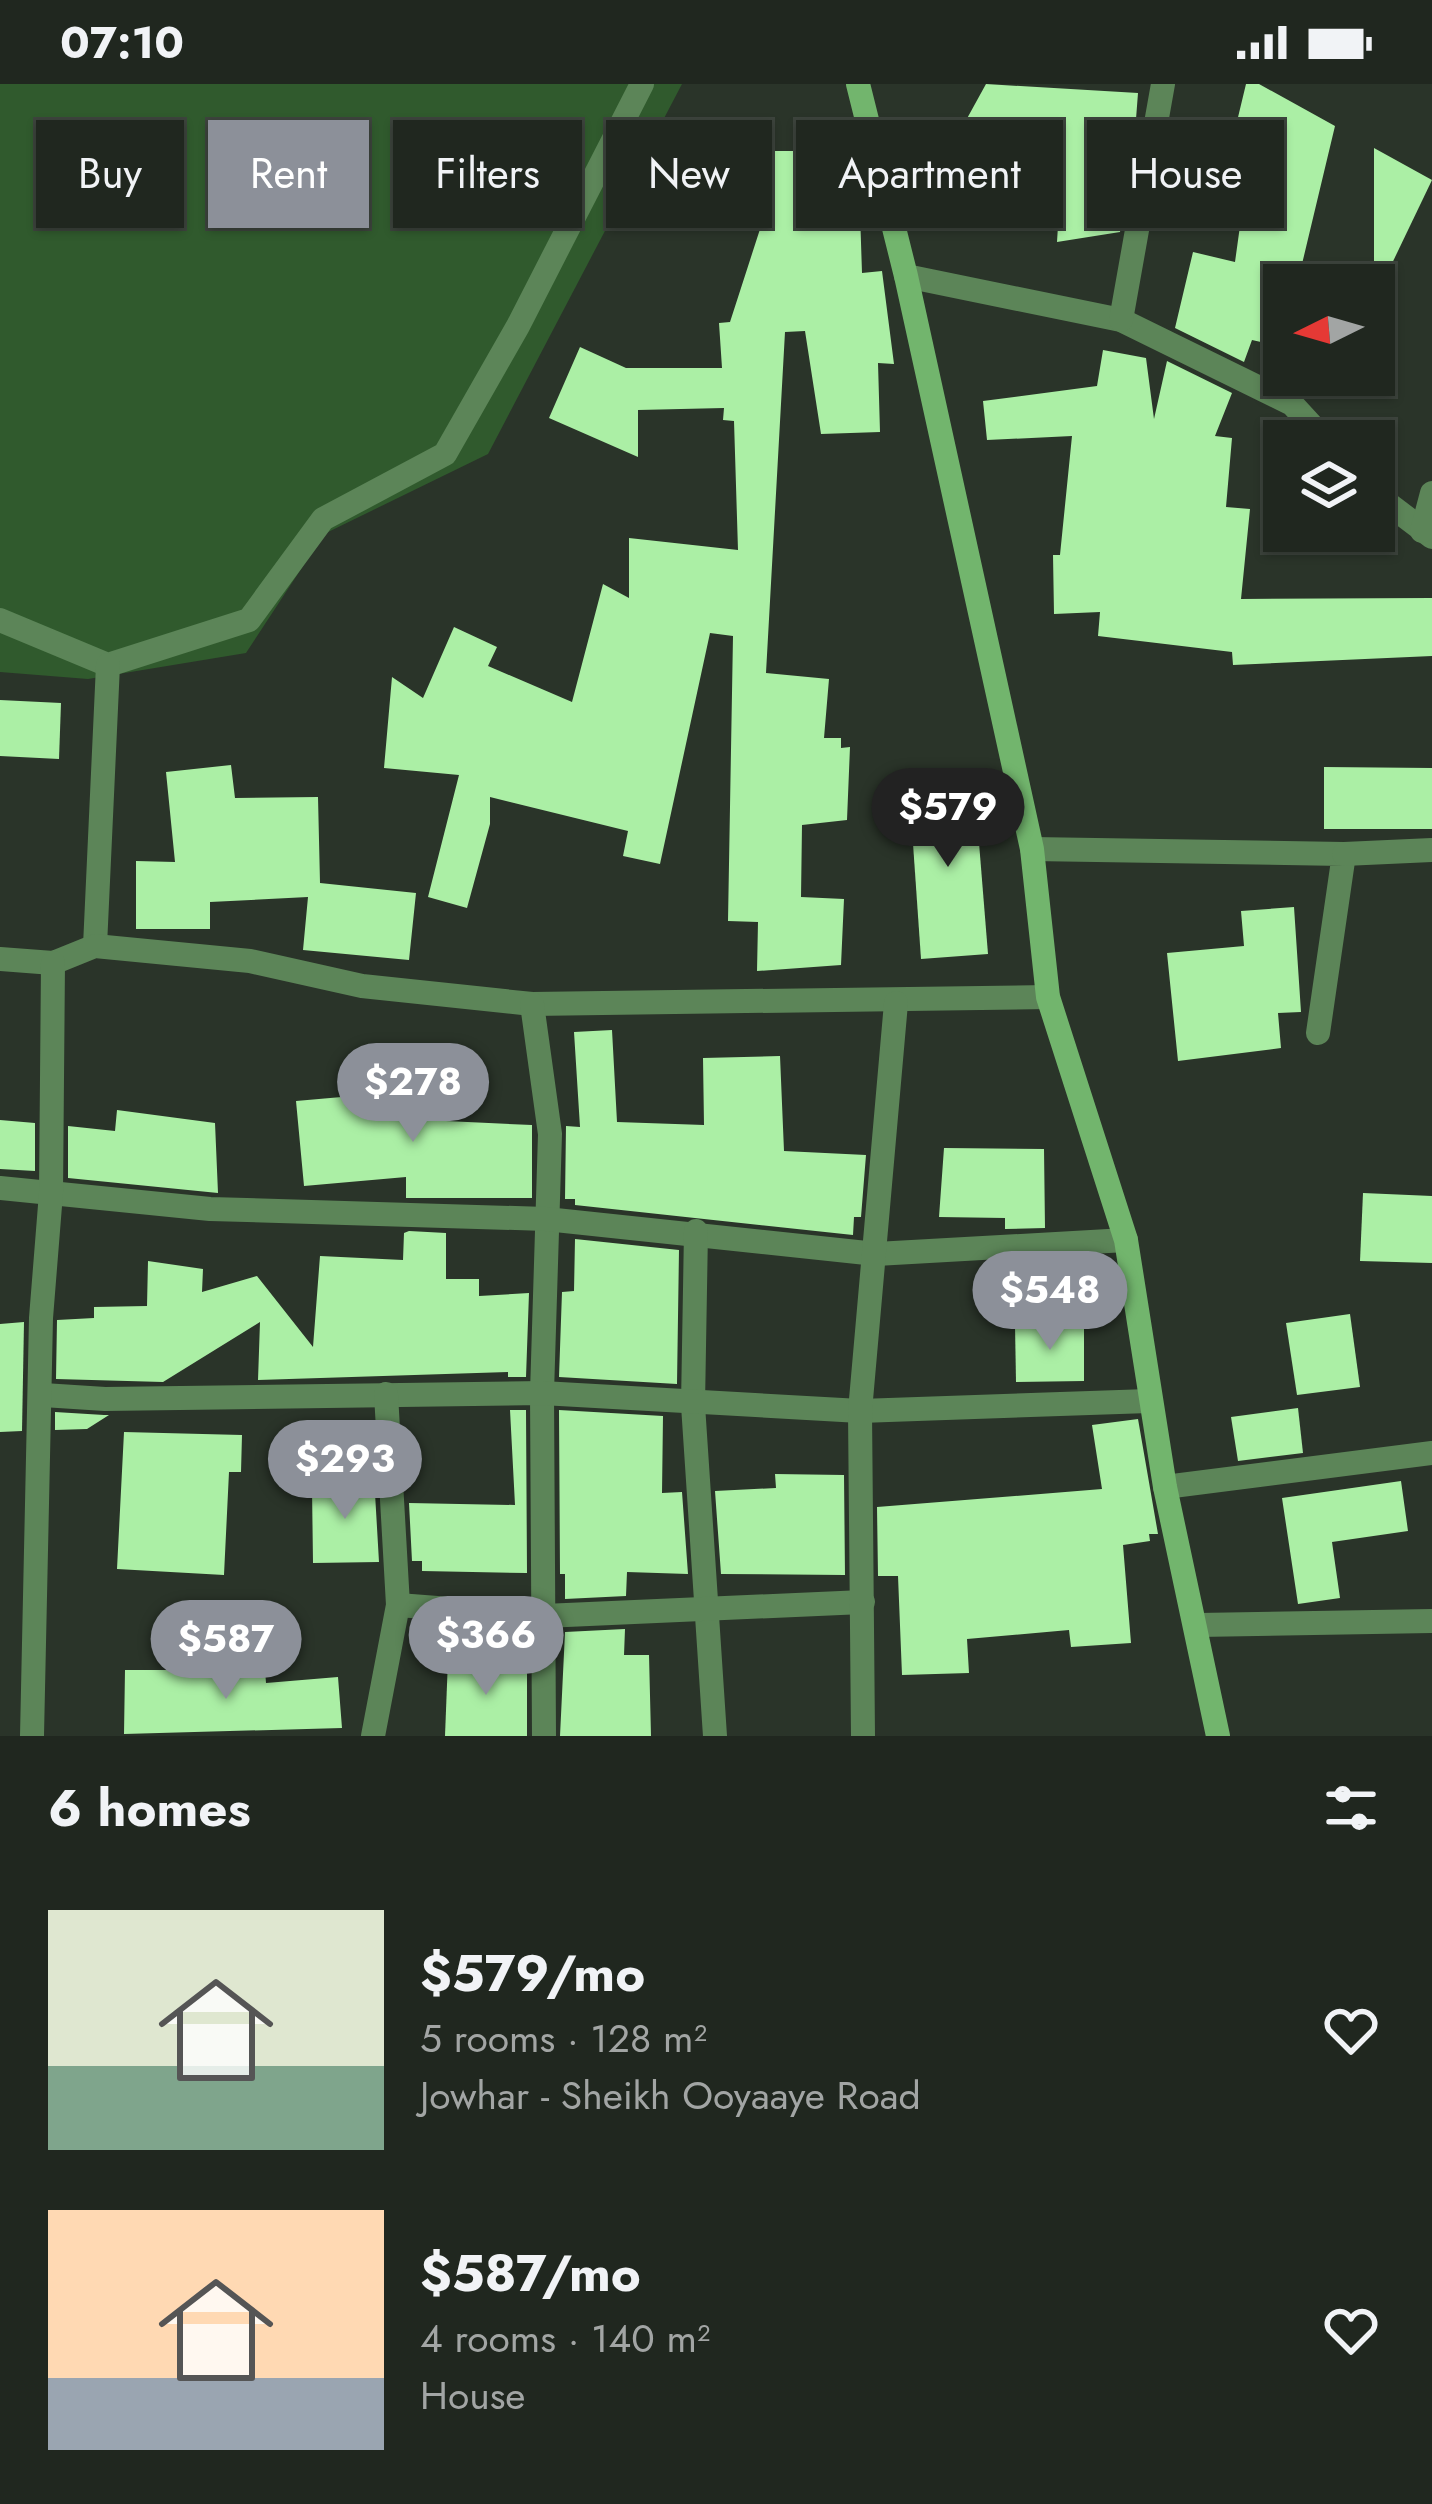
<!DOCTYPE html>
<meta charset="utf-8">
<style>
body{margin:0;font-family:Jost,sans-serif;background:#2d332c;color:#f1f3f6;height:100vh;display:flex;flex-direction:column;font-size:45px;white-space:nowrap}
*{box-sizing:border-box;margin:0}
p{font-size:39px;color:#a2a5a4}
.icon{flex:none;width:66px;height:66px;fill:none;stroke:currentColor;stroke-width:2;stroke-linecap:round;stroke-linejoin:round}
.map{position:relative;height:1652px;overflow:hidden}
.drawer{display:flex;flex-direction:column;background:#20271f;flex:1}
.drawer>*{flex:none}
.banner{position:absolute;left:36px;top:36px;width:1362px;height:108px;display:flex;gap:24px}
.needle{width:78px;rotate:265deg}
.tools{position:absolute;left:1263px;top:180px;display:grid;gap:24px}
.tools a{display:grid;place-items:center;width:132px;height:132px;border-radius:0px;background:#20271f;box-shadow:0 3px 9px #0004,0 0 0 3px #3d443d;font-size:60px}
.price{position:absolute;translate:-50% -102px;padding:0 27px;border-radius:42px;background:#8c9099;color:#fff;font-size:39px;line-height:78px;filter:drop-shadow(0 3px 6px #0008)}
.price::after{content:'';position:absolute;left:50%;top:72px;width:36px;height:27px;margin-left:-18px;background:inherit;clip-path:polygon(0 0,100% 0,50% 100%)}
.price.current{background:#222;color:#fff}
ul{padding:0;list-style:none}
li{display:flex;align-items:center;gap:36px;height:300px;padding:0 48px}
li span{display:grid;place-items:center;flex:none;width:336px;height:240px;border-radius:0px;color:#555}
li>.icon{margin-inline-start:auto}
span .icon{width:144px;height:144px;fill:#fffc;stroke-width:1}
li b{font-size:51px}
h2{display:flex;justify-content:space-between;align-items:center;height:144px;padding:0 48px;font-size:51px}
.tag{padding:0 42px;border-radius:0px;background:#20271f;box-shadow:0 3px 9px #0004,0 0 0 3px #3d443d;font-size:42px;line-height:108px}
.tag.current{background:#8c9099;color:#fff}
.status{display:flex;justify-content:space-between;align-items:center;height:84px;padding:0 60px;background:#20271f;direction:ltr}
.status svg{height:33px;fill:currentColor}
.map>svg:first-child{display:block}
.green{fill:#305a2d}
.building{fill:#abefa5}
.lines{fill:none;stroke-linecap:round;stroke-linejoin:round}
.street{stroke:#5c8558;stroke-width:24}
.secondary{stroke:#72b56d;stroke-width:24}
</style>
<div class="status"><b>07:10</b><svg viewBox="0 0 49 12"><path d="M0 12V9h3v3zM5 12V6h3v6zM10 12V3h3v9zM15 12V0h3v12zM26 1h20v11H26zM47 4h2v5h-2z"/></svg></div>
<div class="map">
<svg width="1432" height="1652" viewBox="0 0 1432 1652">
<rect width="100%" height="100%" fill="#2a3429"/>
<polygon class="green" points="0,0 682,0 488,370 324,450 246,569 88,595 0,588"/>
<g class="building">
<polygon points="986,0 1138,9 1134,61 1118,59 1125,117 1120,148 1057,158 1063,59 948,69"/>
<polygon points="1246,0 1259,0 1335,42 1297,201 1284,201 1284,263 1252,256 1244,278 1175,244 1193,168 1235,178 1248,84 1227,79"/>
<polygon points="1374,64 1432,96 1374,217"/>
<polygon points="748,67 858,67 862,189 882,187 894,280 878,279 880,348 821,350 805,247 785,248 766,589 829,595 824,654 841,654 841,664 850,663 847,736 802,741 801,813 844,815 841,881 757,887 758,838 728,837 733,552 710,549 660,780 623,772 628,747 490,713 490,740 467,824 428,813 459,691 384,684 392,593 423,614 454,543 497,563 488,582 572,618 603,500 629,514 629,454 738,466 734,337 723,336 724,324 638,326 638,373 549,334 580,263 626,284 722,284 719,239 730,238 772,108 747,108"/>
<polygon points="1103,266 1146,274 1154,335 1167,277 1232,309 1215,352 1232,354 1226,423 1250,425 1241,515 1432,514 1432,572 1233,581 1232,568 1098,552 1100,528 1054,530 1053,471 1060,471 1072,352 987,356 983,317 1097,302"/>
<polygon points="0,616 61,619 59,675 0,672"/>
<polygon points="231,681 235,714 318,713 320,799 416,809 409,876 303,866 308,813 210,818 210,845 136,845 136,777 175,778 166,688"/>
<polygon points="1324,683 1432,684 1432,745 1324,745"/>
<polygon points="974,697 988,870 921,875 909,702"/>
<polygon points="1294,823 1301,928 1278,929 1281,964 1178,977 1167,869 1244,862 1241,827"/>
<polygon points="612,946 617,1038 704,1041 703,974 780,972 784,1067 866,1071 861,1133 854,1133 853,1151 575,1121 575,1115 565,1115 566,1042 580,1043 574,948"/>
<polygon points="411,992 448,994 446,1037 532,1041 532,1114 406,1114 406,1093 304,1102 296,1017 410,1007"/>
<polygon points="117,1026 215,1039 218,1109 68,1094 68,1042 115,1047"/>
<polygon points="0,1036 35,1039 35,1087 0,1085"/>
<polygon points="944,1064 1044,1065 1045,1144 1005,1145 1005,1134 939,1133"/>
<polygon points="1363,1109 1432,1112 1432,1179 1360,1177"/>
<polygon points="409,1147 446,1149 446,1195 479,1195 479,1212 529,1209 526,1293 508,1293 508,1288 258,1296 260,1238 163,1298 56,1295 57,1236 94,1234 94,1223 147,1222 148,1177 203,1185 202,1208 257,1192 313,1263 320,1172 403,1176 404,1149"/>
<polygon points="575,1155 679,1166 677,1300 559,1293 562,1208 574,1207"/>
<polygon points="1350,1230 1360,1303 1297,1311 1286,1239"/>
<polygon points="24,1238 22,1347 0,1348 0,1240"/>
<polygon points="1015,1241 1084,1241 1084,1297 1016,1298"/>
<polygon points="1298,1324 1303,1369 1238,1377 1231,1333"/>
<polygon points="510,1326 526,1326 527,1489 422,1487 422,1477 412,1477 409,1419 515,1421"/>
<polygon points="559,1326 663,1332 662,1409 682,1408 688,1490 627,1488 626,1512 565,1515 565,1490 560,1490"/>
<polygon points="55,1328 104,1331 109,1331 87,1345 55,1346"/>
<polygon points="1138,1335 1158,1450 1149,1450 1150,1457 1123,1461 1131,1559 1071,1563 1069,1546 967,1555 969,1589 902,1591 898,1492 878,1492 877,1423 1102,1405 1092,1341"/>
<polygon points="124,1348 242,1351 241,1388 229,1388 224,1491 117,1485"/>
<polygon points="775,1390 844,1391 845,1491 721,1490 715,1407 776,1404"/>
<polygon points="339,1392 374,1392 379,1478 313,1479 312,1403 339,1402"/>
<polygon points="1401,1397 1408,1447 1332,1458 1340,1514 1298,1520 1282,1414"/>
<polygon points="625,1545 624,1571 649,1571 651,1652 560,1652 565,1548"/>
<polygon points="448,1575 527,1578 527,1652 445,1652"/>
<polygon points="125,1586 265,1586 266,1599 338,1593 342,1644 124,1650"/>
</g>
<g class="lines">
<g class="street">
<polyline points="906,192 1121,236 1292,320 1326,357"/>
<polyline points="1121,236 1163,0"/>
<polyline points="1374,409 1432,453"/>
<polyline points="1422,447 1432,409"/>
<polyline points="0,536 108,581 249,536 323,435 445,370 518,242 642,0"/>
<polyline points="1032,765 1344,770 1318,949"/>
<polyline points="1344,770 1432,766"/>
<polyline points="95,862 108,581"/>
<polyline points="0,875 53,879 95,862 250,877 362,902 532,920 1048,913"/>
<polyline points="532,920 550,1050 542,1309 544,1652"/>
<polyline points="0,1104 210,1125 546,1135 876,1170 1126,1156"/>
<polyline points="696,1147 693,1321 715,1652"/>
<polyline points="43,1311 105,1315 542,1309 860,1327 1149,1317"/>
<polyline points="1165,1403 1432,1369"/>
<polyline points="398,1521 544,1532 863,1518"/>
<polyline points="1198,1541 1432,1537"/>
<polyline points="32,1652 41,1234 51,1109 53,879"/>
<polyline points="373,1652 398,1521 386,1310"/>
<polyline points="863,1652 860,1327 896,919"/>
</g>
<polyline class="secondary" points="858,0 906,192 1032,765 1048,913 1126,1156 1165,1403 1218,1652"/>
</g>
</svg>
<div class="tools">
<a><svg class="needle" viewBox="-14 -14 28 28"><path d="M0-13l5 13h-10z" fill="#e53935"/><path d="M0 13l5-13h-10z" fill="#a2a5a4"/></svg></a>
<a><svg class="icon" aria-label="layers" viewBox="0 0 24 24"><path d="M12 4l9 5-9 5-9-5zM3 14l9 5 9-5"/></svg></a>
</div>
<b class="price current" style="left:948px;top:786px">$579</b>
<b class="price" style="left:413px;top:1061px">$278</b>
<b class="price" style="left:1050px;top:1269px">$548</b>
<b class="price" style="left:345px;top:1438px">$293</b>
<b class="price" style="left:486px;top:1614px">$366</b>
<b class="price" style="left:226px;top:1618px">$587</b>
<div class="banner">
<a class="tag">Buy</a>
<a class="tag current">Rent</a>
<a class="tag">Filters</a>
<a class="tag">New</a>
<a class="tag">Apartment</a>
<a class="tag">House</a>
</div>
</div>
<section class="drawer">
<h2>6 homes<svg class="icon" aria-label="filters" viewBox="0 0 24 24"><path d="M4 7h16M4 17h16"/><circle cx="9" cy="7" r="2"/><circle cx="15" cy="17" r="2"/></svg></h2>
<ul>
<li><span style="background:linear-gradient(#dfe7d0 65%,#7fa58c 0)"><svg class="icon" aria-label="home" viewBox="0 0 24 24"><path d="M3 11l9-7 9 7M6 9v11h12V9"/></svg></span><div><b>$579/mo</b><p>5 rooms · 128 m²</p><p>Jowhar - Sheikh Ooyaaye Road</p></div><svg class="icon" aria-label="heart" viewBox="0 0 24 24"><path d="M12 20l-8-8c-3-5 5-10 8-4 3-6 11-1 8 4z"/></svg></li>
<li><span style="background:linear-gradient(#ffd9b3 70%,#9aa5b1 0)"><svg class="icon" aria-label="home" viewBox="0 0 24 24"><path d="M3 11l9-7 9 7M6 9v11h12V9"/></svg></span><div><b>$587/mo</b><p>4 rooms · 140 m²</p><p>House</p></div><svg class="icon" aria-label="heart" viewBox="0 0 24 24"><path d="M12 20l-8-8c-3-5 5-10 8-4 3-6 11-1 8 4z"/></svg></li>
</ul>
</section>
